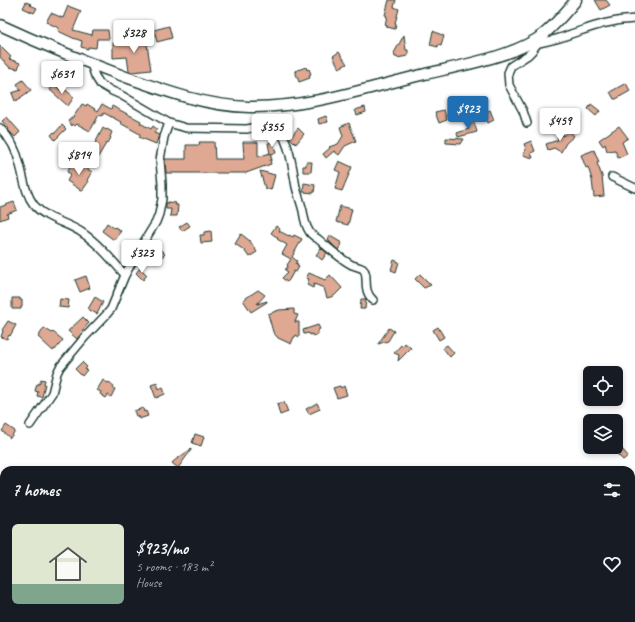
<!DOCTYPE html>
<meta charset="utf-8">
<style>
body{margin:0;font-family:Caveat,sans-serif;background:#20242c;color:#f1f3f6;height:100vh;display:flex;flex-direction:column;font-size:15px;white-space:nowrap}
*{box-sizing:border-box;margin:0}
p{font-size:13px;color:#9ea1a6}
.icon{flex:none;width:22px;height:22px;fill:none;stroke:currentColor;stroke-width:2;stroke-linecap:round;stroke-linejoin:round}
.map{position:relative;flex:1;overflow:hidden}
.panel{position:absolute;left:0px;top:466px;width:635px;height:156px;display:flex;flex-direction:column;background:#171b24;border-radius:12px 12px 0 0;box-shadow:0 2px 6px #0003}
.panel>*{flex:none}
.buttons{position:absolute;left:583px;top:366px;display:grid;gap:8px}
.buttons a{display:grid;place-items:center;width:40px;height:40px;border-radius:6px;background:#171b24;box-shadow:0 2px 6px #0003;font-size:20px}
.price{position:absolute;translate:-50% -34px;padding:0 9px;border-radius:4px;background:#fff;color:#222;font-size:13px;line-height:26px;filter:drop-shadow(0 1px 2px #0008)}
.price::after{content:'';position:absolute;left:50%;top:24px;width:12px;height:9px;margin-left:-6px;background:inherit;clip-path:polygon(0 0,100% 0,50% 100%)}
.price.active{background:#1f6fb2;color:#fff}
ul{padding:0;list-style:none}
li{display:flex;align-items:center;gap:12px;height:100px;padding:0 12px}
li span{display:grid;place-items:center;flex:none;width:112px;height:80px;border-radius:6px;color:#555}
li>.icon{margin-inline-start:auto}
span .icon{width:48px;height:48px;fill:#fffc;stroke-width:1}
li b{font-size:17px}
h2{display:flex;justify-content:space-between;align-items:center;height:48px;padding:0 12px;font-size:17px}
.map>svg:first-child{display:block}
.building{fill:#dea893;stroke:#1f3d34}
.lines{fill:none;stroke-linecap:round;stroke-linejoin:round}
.minor-casing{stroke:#1f3d34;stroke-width:10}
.highway-casing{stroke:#1f3d34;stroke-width:13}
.minor{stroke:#fff;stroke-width:7}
.highway{stroke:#fff;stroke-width:10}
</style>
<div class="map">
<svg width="635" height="622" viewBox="0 0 635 622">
<rect width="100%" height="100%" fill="#fff"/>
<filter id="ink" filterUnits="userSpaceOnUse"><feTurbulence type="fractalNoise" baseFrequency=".025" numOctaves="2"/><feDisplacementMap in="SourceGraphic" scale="8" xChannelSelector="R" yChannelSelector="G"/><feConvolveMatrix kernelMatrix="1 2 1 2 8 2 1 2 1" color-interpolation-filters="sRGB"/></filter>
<g filter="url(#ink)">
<g class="building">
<polygon points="389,0 396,0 394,7 399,9 395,23 396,23 395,29 387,27 387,25 385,25 387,16 385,15"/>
<polygon points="595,0 606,0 610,5 601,10"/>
<polygon points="26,2 31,4 30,5 37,8 34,13 23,8"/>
<polygon points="68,6 81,11 73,30 92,35 93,30 108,30 109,39 97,39 96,48 88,47 88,49 81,47 82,41 73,38 58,31 59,28 46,22 51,13 63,18"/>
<polygon points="169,26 172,38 157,42 154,30"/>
<polygon points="433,31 444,36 441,46 438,45 438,47 430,45"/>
<polygon points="404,35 406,50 408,50 408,56 397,58 397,57 395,57 394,53"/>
<polygon points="146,38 151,70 132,72 129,71 127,57 113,58 113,43 125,42 125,41"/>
<polygon points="0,46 11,57 9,59 20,63 18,69 9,67 0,57"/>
<polygon points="339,52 347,64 339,68 333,56"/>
<polygon points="306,67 307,70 309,69 311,74 309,75 310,78 299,82 295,71"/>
<polygon points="23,80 31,90 20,98 21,98 15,101 12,93 21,90 17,84"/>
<polygon points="626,83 630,91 616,99 614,99 610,92"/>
<polygon points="54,84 60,90 62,87 74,97 68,106 50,90"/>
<polygon points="82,104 86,106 87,104 98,111 102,104 111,109 112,106 141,121 140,123 151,129 153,126 157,129 154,133 159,135 156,144 139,137 140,134 120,123 121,122 104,113 102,116 99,115 90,131 77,124 75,126 73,124 72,126 68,121 74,116"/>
<polygon points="591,104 600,111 596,116 588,109"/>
<polygon points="365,107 366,112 357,115 355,110"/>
<polygon points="444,110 447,120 439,123 435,112"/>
<polygon points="490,110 494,120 488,123 484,113"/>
<polygon points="326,116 328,122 319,124 318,119"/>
<polygon points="7,117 12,123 20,132 15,137 8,130 9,129 2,121"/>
<polygon points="474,122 477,132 458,137 457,133 469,129 467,124"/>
<polygon points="349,123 356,141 345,146 339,155 334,151 326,158 323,154 330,148 329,147 338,144 343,136 340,127"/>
<polygon points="62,125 66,129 55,140 51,135 54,132 55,133"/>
<polygon points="619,126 628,138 622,142 627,154 618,158 615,150 607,151 605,144 603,146 599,140"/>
<polygon points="103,128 106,130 107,129 112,132 110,137 111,138 108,143 107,142 98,157 90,153"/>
<polygon points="298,128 304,134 296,144 290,138"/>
<polygon points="569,130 574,136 566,143 561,152 554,148 548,150 546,144 558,140 557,137 562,134 563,136"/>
<polygon points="446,138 464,139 461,144 446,143"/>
<polygon points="531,141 535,151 531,153 533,158 523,155 526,149 524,144"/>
<polygon points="199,142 214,142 215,159 244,159 243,142 258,142 258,157 270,153 272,160 270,160 271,164 246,173 166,173 165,159 186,159 186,145 200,145"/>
<polygon points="273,142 276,153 270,154 268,143"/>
<polygon points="594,150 599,162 597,163 602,176 604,196 594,197 592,180 588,167 586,168 581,155"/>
<polygon points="339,161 352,167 342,191 335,189 340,172 335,170"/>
<polygon points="72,162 79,166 80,164 82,165 83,164 87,166 86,168 92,172 87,180 89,181 82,191 67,181 71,174 67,172"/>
<polygon points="306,162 312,162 311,172 303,172 303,166 306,166"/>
<polygon points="260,171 275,175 271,190 265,188"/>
<polygon points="304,183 315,185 314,193 303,192"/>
<polygon points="14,202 17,210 7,214 8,217 0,220 0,207"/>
<polygon points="168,202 176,203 175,205 178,205 177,216 170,216 171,209 166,209 166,203 168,203"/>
<polygon points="340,206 352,209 348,225 336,222"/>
<polygon points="187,222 190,226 182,231 179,227"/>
<polygon points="107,223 114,228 115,227 121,231 114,240 102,231"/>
<polygon points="276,226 280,229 279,231 289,236 289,235 293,237 294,235 302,239 292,257 297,261 295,264 296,263 298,264 297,266 299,267 296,272 294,271 289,280 287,282 282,278 288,272 285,270 288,266 287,265 291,259 282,254 287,245 277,239 278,238 271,233"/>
<polygon points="211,231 212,242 201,243 200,235 204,235 204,232"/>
<polygon points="241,234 250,241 257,252 249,257 244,250 235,244"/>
<polygon points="330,236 342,243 338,250 328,240"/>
<polygon points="154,243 165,254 159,260 148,249"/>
<polygon points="321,248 327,253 322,260 316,255"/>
<polygon points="394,260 399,262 396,272 391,270"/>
<polygon points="140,268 147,275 143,280 136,273"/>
<polygon points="309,273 325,280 330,275 342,288 334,296 327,298 324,288 314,284 313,288 307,285 309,279 306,278"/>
<polygon points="420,274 431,285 424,288 415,279"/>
<polygon points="86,276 90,288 80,292 75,280"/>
<polygon points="258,290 265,295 257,304 267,301 267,302 251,312 243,300"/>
<polygon points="95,297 103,302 97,314 88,309"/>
<polygon points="12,298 20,298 20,300 22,300 22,307 21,307 21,309 12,309"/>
<polygon points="60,299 69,300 68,308 59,307"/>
<polygon points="361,299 366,299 365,309 360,309"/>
<polygon points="294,309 294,314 298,315 295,322 299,322 299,337 296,335 295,337 294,337 291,344 278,338 273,332 268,314 279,310"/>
<polygon points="83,317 89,323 80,333 81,334 77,339 68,331"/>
<polygon points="8,321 16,325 10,336 9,335 7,339 1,337 3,331 2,330"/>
<polygon points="318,325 320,329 318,330 318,334 313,336 312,334 310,335 309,333 304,334 303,330"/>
<polygon points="438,327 444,337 439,340 433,330"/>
<polygon points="44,328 52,333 53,332 63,340 55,350 54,349 53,351 38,337"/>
<polygon points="389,328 394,331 388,341 378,344"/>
<polygon points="405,343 411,348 398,361 399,355 394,353 401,345 403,346"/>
<polygon points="447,345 454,353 450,357 443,348"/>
<polygon points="82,362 87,367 85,369 87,370 82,376 75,369"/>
<polygon points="41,379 45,380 44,384 45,384 42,397 37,396 38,392 35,391 37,384 39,384 40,383"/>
<polygon points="103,380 108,383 109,382 114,386 113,388 115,389 111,397 108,395 106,398 100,394 101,392 97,390"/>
<polygon points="157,383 159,389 163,387 165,394 156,398 151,385"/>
<polygon points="340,386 341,388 344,386 347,395 337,398 333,388"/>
<polygon points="284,402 288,412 280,415 277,404"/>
<polygon points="317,403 320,409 309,414 306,409"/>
<polygon points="143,408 144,412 146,411 148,416 139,419 138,416 136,416 134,411"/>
<polygon points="6,425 15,431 10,438 2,431"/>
<polygon points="195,434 204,437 201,446 192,443"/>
<polygon points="191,449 191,450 178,468 172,463 174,461"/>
<polygon points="622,449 628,456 623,460 617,454"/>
</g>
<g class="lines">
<defs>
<g id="minor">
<path d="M531,45C543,42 556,40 568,35C592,27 609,20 635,19"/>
<path d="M91,64L95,76L100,84L112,91L121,95L169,123L186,128L247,129C253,128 267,124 271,125C289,129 293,172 296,187C298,195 301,203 303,211C304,217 305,225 309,231C311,235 315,237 318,239C329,248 339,258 352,265C355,266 360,267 363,269C370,275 361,289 373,300"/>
<polyline points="527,123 523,111 509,85 508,73 511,66 528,55 532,51 537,44"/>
<path d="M0,128C10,138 17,151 20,165C24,179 25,193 34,205C47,220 66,222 81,232C98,243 112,260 125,275"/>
<polyline points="612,177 635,188"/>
<polyline points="30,425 52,393 57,373 60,367 85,337 106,315 111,309 125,275 137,253 156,222 159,214 162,199 162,184 160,160 164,137 169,123"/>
<polyline points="631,544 635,540"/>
<polyline points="565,622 569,618"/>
</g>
<path id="highway" d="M0,25C41,44 83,61 126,77C165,91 206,106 249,107C309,108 367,88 425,74C459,66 517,56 544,34C556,24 566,12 576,0"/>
</defs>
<use href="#minor" class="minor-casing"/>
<use href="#highway" class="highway-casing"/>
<use href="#minor" class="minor"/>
<use href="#highway" class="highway"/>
</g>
</g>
</svg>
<div class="buttons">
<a><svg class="icon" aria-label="locate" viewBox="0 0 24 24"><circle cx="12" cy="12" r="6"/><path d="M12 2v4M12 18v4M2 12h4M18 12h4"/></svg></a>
<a><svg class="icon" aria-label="layers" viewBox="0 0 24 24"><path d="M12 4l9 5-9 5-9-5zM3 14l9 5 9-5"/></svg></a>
</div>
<b class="price" style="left:134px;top:54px">$328</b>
<b class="price" style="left:62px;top:95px">$631</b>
<b class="price active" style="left:468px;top:130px">$923</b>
<b class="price" style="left:560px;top:142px">$459</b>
<b class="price" style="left:272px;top:148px">$355</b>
<b class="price" style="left:79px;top:176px">$814</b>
<b class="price" style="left:142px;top:274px">$323</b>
<section class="panel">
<h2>7 homes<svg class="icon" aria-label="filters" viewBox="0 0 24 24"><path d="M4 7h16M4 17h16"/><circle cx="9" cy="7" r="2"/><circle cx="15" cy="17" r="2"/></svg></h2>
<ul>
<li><span style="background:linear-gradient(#dfe7d0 75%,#7fa58c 0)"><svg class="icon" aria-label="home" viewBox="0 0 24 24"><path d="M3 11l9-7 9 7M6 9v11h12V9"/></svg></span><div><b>$923/mo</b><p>5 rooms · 183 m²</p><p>House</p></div><svg class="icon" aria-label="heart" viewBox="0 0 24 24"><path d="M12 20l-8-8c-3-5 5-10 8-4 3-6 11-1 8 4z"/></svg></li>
</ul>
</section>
</div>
